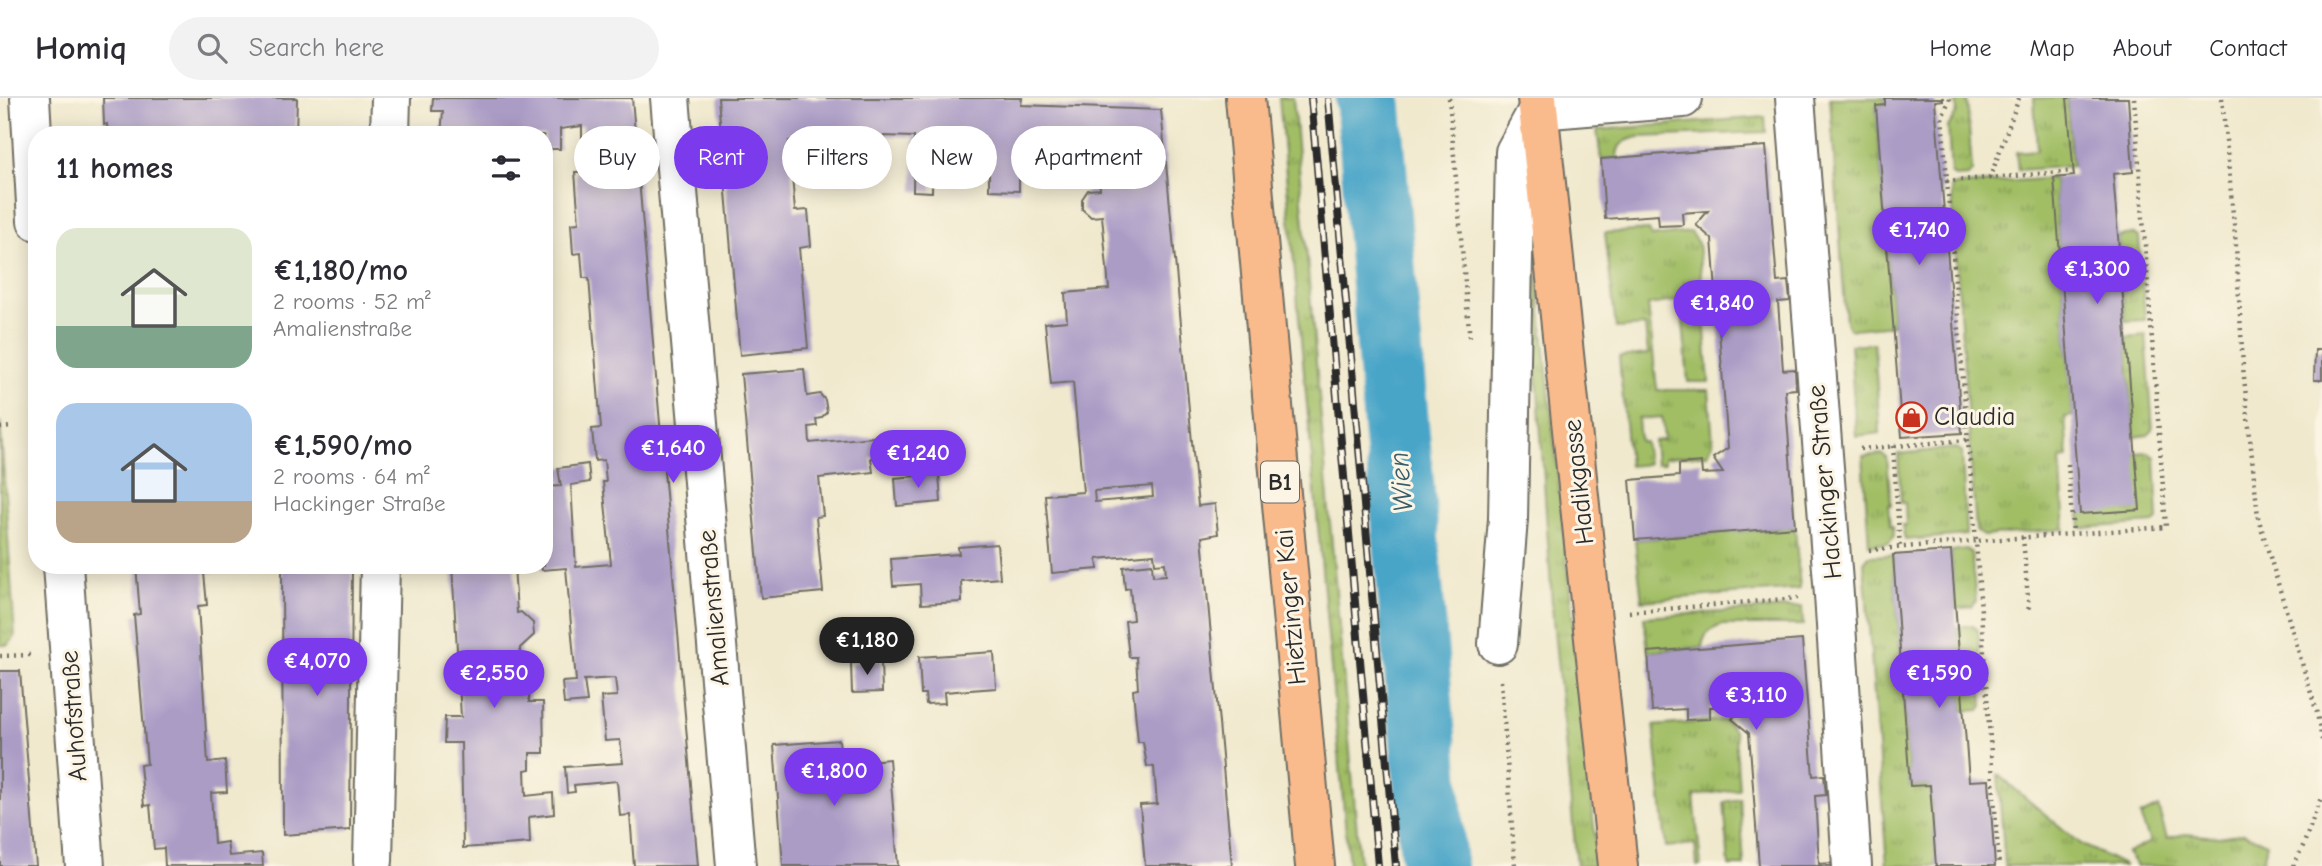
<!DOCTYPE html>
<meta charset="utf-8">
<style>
body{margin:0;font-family:"Comic Neue",sans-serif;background:#f2f2f3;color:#2b2b33;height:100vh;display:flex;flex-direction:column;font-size:26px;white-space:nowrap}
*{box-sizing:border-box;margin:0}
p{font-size:23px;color:#7c7c81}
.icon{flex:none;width:38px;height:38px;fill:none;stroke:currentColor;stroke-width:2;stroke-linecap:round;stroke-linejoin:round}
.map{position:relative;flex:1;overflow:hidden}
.side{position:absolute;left:28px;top:28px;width:525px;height:448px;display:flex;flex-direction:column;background:#fff;border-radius:28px;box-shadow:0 4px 18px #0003}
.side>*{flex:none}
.hud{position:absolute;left:574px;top:28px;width:665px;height:63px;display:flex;gap:14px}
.price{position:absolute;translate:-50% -60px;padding:0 16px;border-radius:24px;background:#7c3aed;color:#fff;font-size:23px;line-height:46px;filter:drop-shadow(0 2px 4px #0008)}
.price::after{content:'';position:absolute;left:50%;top:42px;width:21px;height:16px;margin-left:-10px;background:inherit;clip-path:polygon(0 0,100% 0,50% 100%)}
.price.active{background:#222;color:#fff}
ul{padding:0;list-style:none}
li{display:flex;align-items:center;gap:21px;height:175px;padding:0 28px}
li span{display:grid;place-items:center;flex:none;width:196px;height:140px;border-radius:21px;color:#555}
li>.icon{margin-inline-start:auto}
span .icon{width:84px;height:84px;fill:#fffc;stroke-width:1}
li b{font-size:30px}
h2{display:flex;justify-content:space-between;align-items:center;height:84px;padding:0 28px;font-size:30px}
.chip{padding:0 24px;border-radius:32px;background:#fff;box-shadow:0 4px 18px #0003;font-size:24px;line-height:63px}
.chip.active{background:#7c3aed;color:#fff}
header{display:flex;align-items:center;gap:42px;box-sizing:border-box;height:98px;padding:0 35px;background:#fff;border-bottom:2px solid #e1e1e2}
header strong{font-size:33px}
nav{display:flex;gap:38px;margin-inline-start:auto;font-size:24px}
.search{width:490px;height:63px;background:#f2f2f3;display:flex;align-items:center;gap:18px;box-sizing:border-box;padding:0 24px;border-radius:38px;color:#7c7c81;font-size:26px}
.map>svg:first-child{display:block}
.grass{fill:url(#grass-tufts);stroke:#667448;stroke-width:2}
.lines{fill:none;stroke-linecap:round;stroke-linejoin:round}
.river{stroke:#4aa5c8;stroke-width:66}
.building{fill:#ab9cc6;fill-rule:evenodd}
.minor-casing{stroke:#706e64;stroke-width:42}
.major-casing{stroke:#706e64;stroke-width:42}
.path{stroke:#706e64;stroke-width:4.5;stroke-dasharray:2 5;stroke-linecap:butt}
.minor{stroke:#fff;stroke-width:38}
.major{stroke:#fabb8c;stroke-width:38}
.rail-casing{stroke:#2b2b2b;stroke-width:8}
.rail{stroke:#fcf5e5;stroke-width:5;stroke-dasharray:16;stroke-linecap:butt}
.labels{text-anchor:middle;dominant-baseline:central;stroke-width:6;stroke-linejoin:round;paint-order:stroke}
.shield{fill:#fcf5e5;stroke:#6a6863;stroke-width:2}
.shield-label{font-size:24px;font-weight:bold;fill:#2b2b2b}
.poi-label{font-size:26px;fill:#2b2b2b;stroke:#fcf5e5;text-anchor:start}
.street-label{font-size:26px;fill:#2b2b2b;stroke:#fcf5e5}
.water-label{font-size:28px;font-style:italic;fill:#375c6a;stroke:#fcf5e5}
</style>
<header>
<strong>Homiq</strong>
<div class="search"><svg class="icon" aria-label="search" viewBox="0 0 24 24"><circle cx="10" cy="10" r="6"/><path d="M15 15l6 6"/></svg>Search here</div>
<nav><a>Home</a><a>Map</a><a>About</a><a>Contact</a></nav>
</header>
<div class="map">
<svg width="2322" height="768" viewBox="0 0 2322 768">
<defs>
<pattern id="grass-tufts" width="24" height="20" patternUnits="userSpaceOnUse" patternTransform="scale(1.75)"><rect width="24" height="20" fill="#a1be65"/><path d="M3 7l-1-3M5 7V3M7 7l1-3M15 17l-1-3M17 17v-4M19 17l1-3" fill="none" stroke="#839b53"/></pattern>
</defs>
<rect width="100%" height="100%" fill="#fcf5e5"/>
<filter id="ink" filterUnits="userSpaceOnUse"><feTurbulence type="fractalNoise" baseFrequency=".0143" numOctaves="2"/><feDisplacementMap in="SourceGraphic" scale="14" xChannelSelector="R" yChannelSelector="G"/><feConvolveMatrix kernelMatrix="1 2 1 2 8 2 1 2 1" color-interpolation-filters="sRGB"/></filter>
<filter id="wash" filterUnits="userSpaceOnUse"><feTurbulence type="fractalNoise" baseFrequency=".00686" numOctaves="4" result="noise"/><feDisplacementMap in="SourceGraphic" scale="28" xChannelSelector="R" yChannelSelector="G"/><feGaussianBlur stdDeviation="1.57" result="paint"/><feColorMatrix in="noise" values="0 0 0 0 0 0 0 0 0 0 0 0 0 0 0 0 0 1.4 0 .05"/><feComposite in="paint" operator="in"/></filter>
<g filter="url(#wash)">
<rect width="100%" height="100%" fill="#f0e9ce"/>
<g class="grass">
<polygon points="1279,0 1293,0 1360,768 1349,768"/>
<polygon points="1830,0 1885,0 1885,7 1876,8 1893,227 1853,231 1849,230 1846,225"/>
<polygon points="1956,0 1967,0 1972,73 1968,78 1955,79 1951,75 1948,29 1957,14"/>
<polygon points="2034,0 2067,0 2073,68 2018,72 2016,54 2037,52"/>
<path d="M1765,19L1766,34L1639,39C1625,42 1617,45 1617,60L1601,61L1597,32Z"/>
<polygon points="1522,49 1524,49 1598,768 1577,768 1553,521"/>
<polygon points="2054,80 2073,318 2065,319 2068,360 2060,361 2065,431 1983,438 1976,433 1951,88"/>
<polygon points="1649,132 1651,139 1690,134 1698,145 1703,199 1648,207 1657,292 1709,292 1713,345 1708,356 1664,360 1664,365 1656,366 1654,343 1664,342 1662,319 1638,321 1640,344 1645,344 1648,366 1629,368 1619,259 1648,256 1645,228 1616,230 1605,135"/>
<polygon points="2134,136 2139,139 2145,222 2125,223 2118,138"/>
<polygon points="1703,206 1709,284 1688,284 1682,210"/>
<polygon points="2146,237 2153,332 2148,337 2134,339 2126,239"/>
<polygon points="1874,245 1880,335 1856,338 1850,247"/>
<polygon points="0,323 15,539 8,547 0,547"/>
<polygon points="1957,350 1962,354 1966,437 1905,442 1902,427 1906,427 1905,405 1901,405 1898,356"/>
<polygon points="2149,354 2155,359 2158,422 2154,425 2081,430 2080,416 2135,355"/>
<polygon points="1882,356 1887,360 1891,407 1888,407 1890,428 1893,428 1894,438 1889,445 1869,447 1863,358"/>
<polygon points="1795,429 1800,491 1642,503 1635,442"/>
<polygon points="1967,451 1971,455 1976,503 1971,509 1955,511 1951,453"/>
<polygon points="1893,457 1910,688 1930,687 1936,768 1887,768 1864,464 1869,458"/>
<path d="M1802,509L1803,527H1723C1710,531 1704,536 1702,549L1648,554L1644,519Z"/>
<polygon points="1973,527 1978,532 1983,608 1980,612 1963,613 1957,529"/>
<polygon points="1724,622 1735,634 1739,691 1694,698 1701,768 1697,768 1695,746 1666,749 1654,628"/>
<polygon points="1998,677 2081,746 2125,768 2005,768"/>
<polygon points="1740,701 1744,768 1729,768 1724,704"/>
<polygon points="2158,709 2167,740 2185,736 2218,739 2244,735 2267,745 2262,768 2137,768 2127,755 2150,744 2140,718"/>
</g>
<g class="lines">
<polyline class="river" points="1368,0 1434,768"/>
</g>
<g id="blocks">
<g class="building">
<polygon points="103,0 297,0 296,37 108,37 107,26 104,27"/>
<polygon points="433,0 632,0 698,768 634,768 630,717 620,718 617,683 574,687 575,694 567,695 565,669 623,665 620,642 605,643 601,599 617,598 615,580 584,582 587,604 564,606 562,584 576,583 566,470 542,472 541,467 544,467 544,389 561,388 558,370 588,366 590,384 571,387 576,469 611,466 603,384 606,384 604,362 595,363 592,331 601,330 589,180 583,180 581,155 573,156 571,126 579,125 575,74 597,73 595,49 591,50 582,40 582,28 560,31 560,51 548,51 549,56 544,55 544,37 441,37 443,13 432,13"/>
<path d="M718,0H1022L1021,7L1161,12L1198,408L1215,406L1218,436L1202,439L1232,768H1145L1140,707L1157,706L1154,669L1147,668L1143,644H1138L1133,592L1138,591L1136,559H1129L1125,523L1133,522L1130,490L1125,491L1123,469L1152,466L1153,478L1166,477L1165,465L1155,466L1154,456L1097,461L1098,471L1052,475L1045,397L1083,394L1073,284L1051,286L1045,225L1067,223L1065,195L1109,191L1102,118L1091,119L1082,111V101L1088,92L1100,91L1099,79L1094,76L1019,73V93L989,92V51L933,50L932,94L913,93L914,39L884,38L883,46L789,43L795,113L808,112L811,148L799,150L808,250L740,257ZM1152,388L1153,399L1095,404L1094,393Z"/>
<polygon points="1885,0 1943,0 1943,2 1935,3 1962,335 1902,339 1876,8 1885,7"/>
<polygon points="2067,0 2128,0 2133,74 2113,76 2140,412 2080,416 2054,80 2074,78"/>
<polygon points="1766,48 1777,184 1788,183 1790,203 1778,204 1783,272 1795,271 1796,291 1785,292 1795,429 1635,442 1630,382 1679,378 1679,366 1701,364 1702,376 1723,375 1713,360 1728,350 1712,141 1696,127 1708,113 1682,115 1683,127 1659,128 1658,117 1605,121 1601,61"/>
<polygon points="2315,252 2322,252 2322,282 2314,282"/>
<polygon points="804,271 807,298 820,296 825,302 827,314 821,320 816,321 817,328 809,329 810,345 894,337 897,358 871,360 873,374 819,380 823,418 816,419 823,494 761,500 741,276"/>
<polygon points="939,376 941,404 897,408 895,380"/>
<polygon points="997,446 1000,480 961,483 962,504 921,506 920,486 893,488 891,461 959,456 958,449"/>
<polygon points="1951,453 1969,683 1989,682 1995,768 1936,768 1930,687 1910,688 1893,457"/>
<polygon points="136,467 217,467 217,474 204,475 207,507 198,508 208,665 225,663 227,694 211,695 214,746 227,744 229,758 262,755 263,768 165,768 164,750 154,751 150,707 144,708 140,667 147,666 134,517 140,516"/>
<polygon points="282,467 352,467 350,732 283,737"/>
<polygon points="452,467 514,467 517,515 521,514 533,525 534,537 520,550 521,588 529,587 529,604 543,604 544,655 530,655 530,671 525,672 526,698 553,695 554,716 529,719 530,745 463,750 461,645 444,645 445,619 461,619"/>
<polygon points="1802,542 1813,678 1824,677 1826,697 1815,698 1819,766 1831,765 1832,768 1759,768 1749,635 1732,621 1744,607 1710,609 1710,621 1686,622 1686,611 1652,613 1648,554"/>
<polygon points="994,554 996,590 944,594 945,605 926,606 925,596 921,596 919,559"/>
<polygon points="881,563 882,594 852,595 851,565"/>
<polygon points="0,573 20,573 36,768 0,768"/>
<polygon points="839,642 842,671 859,671 858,664 889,661 898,768 783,768 774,647"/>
</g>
</g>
</g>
<g filter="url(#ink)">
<use href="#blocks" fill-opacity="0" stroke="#706e64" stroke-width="2"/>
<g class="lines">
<defs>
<g id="minor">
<polyline points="30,0 37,123"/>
<polyline points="670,0 736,768"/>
<polyline points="1795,0 1834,497 1852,768"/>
<polyline points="390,37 391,0"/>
<polyline points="63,467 85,768"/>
<polyline points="1498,546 1508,421 1515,54 1538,12 1683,0"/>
<polyline points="373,763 380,467"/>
</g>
<g id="major">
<polyline points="1245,0 1315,768"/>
<polyline points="1537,0 1618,768"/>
</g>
</defs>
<use href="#minor" class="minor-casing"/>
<use href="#major" class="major-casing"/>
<g class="path">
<polyline points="1449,0 1470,243"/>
<polyline points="1950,0 1942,19 1947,83 1990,80"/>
<polyline points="2019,0 1990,80 2073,73"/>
<polyline points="2222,0 2236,148 2243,269 2258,419 2317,615 2322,642"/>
<polyline points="1947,83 1976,443 2166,429 2134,0"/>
<polyline points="0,330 12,329"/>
<polyline points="1893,348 1900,449"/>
<polyline points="1860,351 1967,342"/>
<polyline points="2068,366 2073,435"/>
<polyline points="2023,439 2029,514"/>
<polyline points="1869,452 1976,443 1999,768"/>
<polyline points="1629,514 1798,500"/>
<polyline points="0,558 31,557"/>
<polyline points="1501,583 1515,768"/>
<polyline points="2293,768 2303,748 2322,697"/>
</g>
<use href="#minor" class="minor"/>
<use href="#major" class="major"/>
<defs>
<g id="rail">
<polyline points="1311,0 1378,768"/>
<polyline points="1328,0 1396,768"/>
</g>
</defs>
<use href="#rail" class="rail-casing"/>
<use href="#rail" class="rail"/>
</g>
</g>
<defs>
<symbol id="shop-ring" viewBox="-11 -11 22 22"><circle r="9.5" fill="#fcf5e5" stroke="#c8321e" stroke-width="1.5"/><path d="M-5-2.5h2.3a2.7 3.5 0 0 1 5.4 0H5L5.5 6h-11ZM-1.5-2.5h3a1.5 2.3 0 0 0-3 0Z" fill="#c8321e"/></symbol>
</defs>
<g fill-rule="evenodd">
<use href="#shop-ring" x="1894" y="302" width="35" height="35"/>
</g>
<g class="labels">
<rect class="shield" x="1261" y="363.5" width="38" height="41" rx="5"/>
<g class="shield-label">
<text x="1280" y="384">B1</text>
</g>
<g class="poi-label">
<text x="1934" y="319">Claudia</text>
</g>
<g class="street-label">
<text transform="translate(1579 384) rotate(-96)">Hadikgasse</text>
<text transform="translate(1825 384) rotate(-95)">Hackinger Straße</text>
<text transform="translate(1291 509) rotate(-95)">Hietzinger Kai</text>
<text transform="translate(714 510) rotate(-95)">Amalienstraße</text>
<text transform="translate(74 618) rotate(-94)">Auhofstraße</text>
</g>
<g class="water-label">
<text transform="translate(1401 384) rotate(-95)">Wien</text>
</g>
</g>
</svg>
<b class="price" style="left:1919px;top:169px">€1,740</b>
<b class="price" style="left:2097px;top:208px">€1,300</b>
<b class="price" style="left:1722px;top:242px">€1,840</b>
<b class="price" style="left:673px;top:387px">€1,640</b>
<b class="price" style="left:918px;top:392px">€1,240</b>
<b class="price active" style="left:867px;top:579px">€1,180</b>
<b class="price" style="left:317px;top:600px">€4,070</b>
<b class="price" style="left:494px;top:612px">€2,550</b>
<b class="price" style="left:1939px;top:612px">€1,590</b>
<b class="price" style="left:1756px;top:634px">€3,110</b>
<b class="price" style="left:834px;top:710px">€1,800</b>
<div class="hud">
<a class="chip">Buy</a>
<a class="chip active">Rent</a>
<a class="chip">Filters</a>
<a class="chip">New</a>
<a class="chip">Apartment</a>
</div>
<section class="side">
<h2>11 homes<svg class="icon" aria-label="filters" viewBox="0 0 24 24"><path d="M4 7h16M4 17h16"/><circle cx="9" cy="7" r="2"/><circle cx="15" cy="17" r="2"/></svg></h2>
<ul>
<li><span style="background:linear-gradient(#dfe7d0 70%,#7fa58c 0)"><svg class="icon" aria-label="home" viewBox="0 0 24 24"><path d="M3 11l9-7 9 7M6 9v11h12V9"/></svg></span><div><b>€1,180/mo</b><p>2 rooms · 52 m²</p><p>Amalienstraße</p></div></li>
<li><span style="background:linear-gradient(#a9c7e8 70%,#b9a48a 0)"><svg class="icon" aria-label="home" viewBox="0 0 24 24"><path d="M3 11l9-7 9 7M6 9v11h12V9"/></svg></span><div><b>€1,590/mo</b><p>2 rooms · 64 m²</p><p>Hackinger Straße</p></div></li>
</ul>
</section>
</div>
